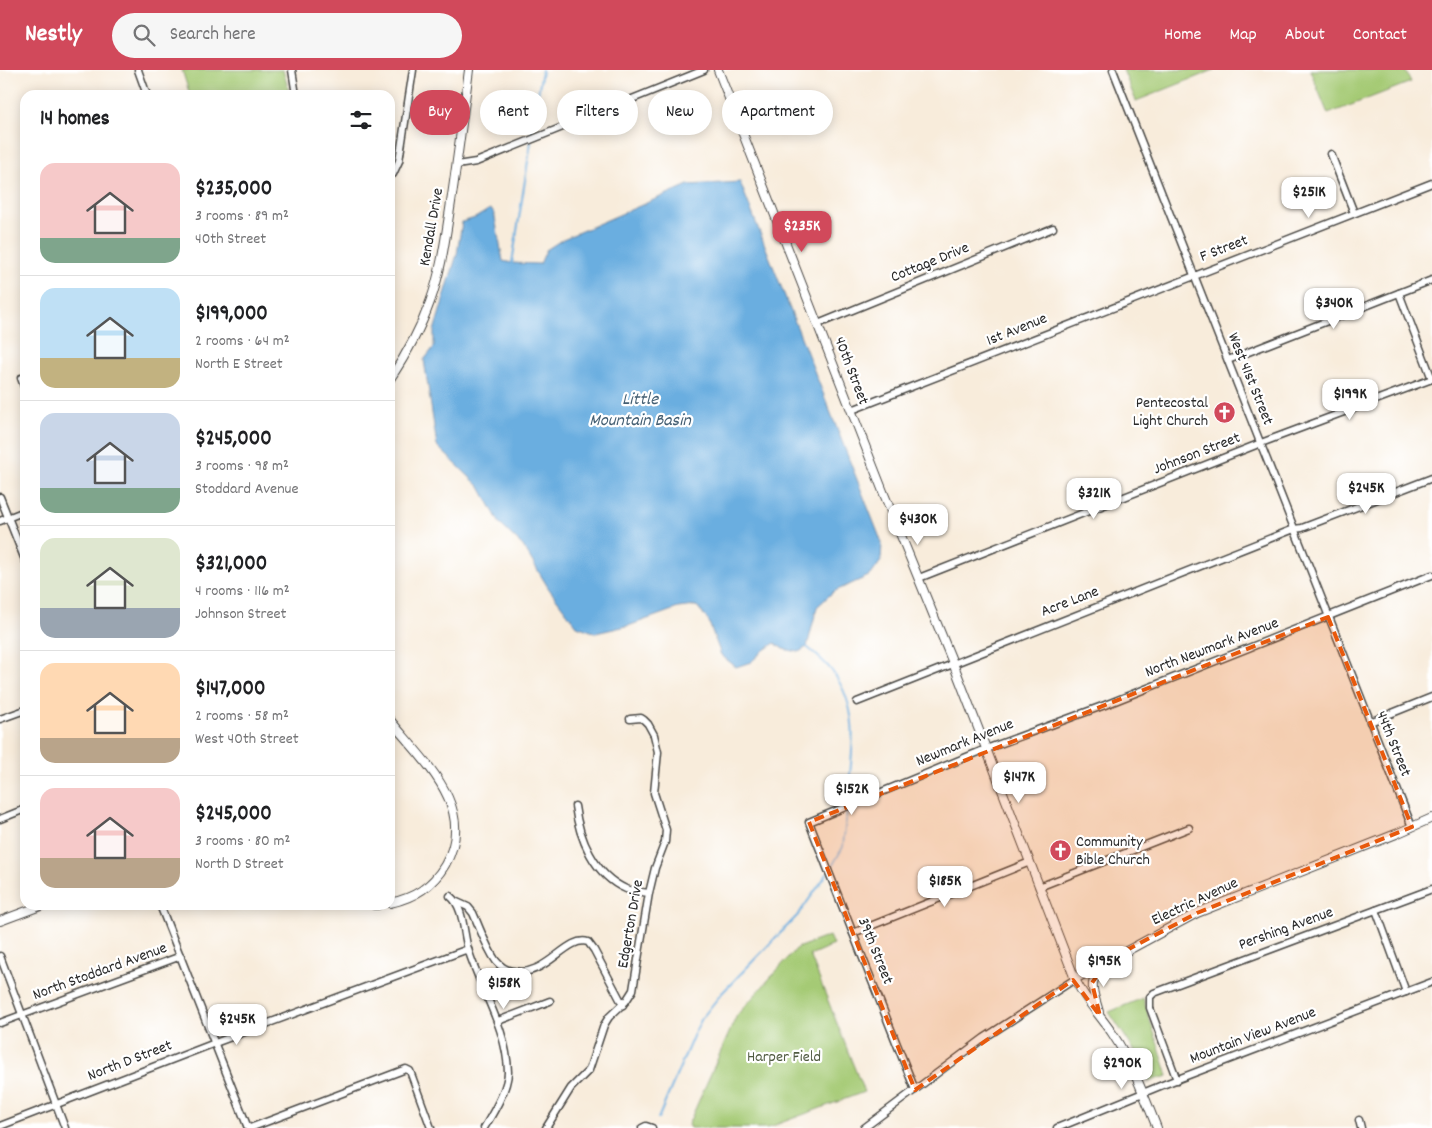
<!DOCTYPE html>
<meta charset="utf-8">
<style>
body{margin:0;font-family:Dekko,sans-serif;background:#f6f6f6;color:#202124;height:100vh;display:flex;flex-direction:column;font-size:19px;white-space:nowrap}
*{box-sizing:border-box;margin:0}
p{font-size:16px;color:#757577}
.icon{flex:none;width:28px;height:28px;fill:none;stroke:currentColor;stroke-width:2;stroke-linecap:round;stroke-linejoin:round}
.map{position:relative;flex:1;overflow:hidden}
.details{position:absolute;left:20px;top:20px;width:375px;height:820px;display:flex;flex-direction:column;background:#fff;border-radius:15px;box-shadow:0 2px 12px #0003}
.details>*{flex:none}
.hud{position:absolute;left:410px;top:20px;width:475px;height:45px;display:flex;gap:10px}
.price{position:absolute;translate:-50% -42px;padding:0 11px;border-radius:10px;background:#fff;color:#222;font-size:16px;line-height:32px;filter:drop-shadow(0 1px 2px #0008)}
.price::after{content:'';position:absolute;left:50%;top:30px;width:15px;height:11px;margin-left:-8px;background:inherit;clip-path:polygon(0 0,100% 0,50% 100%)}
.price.on{background:#d1495b;color:#fff}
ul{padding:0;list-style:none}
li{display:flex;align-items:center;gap:15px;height:125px;padding:0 20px}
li+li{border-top:1px solid #e0e0e0}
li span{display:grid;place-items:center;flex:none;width:140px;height:100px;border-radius:15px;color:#555}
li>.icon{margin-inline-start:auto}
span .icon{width:60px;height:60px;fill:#fffc;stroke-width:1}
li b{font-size:21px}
h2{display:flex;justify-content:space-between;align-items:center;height:60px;padding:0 20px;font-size:21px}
.pill{padding:0 18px;border-radius:22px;background:#fff;box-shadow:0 2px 12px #0003;font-size:18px;line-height:45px}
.pill.on{background:#d1495b;color:#fff}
header{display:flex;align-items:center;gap:30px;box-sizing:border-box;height:70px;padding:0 25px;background:#d1495b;color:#fff}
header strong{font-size:24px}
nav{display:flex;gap:28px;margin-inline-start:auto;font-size:18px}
.search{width:350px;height:45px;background:#f6f6f6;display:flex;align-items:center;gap:12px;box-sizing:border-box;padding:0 18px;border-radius:28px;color:#757577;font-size:19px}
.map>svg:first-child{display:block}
.green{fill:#a5ca74;stroke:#687a50}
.water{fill:#6aaee0;stroke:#4a6c86}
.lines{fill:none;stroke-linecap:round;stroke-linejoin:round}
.stream{stroke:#6aaee0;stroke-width:2}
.minor-casing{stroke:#4a4845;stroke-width:9}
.major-casing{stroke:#4a4845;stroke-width:10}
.minor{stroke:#fff;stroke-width:6}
.major{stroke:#fff;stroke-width:8}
.marked{fill:#e8590c;fill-opacity:0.2;stroke:#e8590c;stroke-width:4;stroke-dasharray:10 6;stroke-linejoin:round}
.labels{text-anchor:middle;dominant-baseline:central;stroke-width:4.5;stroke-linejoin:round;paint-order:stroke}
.street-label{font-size:16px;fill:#2b2b2b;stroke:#fff}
.poi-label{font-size:16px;fill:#2b2b2b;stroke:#fff;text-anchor:end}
.park-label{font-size:16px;fill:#505b41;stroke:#fff}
.water-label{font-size:18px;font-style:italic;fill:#445f73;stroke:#fff}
</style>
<header>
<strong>Nestly</strong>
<div class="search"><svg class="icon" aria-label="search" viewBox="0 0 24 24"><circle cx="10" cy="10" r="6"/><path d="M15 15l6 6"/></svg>Search here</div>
<nav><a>Home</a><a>Map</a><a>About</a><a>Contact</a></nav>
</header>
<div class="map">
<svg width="1432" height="1058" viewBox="0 0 1432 1058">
<rect width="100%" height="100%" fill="#fff"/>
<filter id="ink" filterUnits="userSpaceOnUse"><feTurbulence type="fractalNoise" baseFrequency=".02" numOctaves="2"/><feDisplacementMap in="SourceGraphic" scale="10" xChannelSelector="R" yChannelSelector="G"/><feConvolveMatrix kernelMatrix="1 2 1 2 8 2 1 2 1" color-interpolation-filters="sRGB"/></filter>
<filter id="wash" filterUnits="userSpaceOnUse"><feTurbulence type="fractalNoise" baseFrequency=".0096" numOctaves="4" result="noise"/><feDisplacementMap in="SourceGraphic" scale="20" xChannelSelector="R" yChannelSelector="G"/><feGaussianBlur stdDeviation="1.12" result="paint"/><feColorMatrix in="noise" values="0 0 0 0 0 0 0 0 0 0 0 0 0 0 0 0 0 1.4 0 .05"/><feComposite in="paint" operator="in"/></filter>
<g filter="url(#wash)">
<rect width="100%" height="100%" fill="#f8ecdb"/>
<g class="green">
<polygon points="182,0 283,0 290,25 190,25"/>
<polygon points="1123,0 1214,0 1136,31"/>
<polygon points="1310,0 1405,0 1411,12 1328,44"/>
<polygon points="829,866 833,875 810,885 864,1022 767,1058 690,1058 688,1055 737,945 797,878"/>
<polygon points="1143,928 1168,1006 1149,1011 1136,983 1109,942"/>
</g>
<polygon class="water" points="740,112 882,473 881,491 871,505 833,522 817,537 807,577 799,582 783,579 775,573 764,580 751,592 736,597 721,585 708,550 697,536 678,538 631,555 596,563 577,556 549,519 523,476 500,454 480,417 437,376 424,290 434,277 434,261 457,184 462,152 475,148 490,139 494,142 503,191 512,193 540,194 546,180 563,169 658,128 688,115"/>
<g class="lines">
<g class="stream">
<polyline points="531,67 542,0"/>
<polyline points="512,193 531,72"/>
<path d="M807,577C815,584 825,592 832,601C863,642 851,686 847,733"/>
<polyline points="830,800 843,777 847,738"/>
<polyline points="658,1049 694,964 702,948 721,924 798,845 827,804"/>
</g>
</g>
</g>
<g filter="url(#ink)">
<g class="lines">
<defs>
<g id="minor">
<polyline points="138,0 147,25"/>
<polyline points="292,0 296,25"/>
<polyline points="1113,0 1412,757"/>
<polyline points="1331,84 1354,143"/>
<polyline points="457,95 476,92 704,0"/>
<polyline points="393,104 399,91 413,0"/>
<polyline points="1399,223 1432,309"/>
<polyline points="818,254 1053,158"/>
<polyline points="1228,290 1432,210"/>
<polyline points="21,308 25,319"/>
<polyline points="852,340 1432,113"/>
<polyline points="0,427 25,490"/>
<polyline points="0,451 25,441"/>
<polyline points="919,508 1261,373 1432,309"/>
<polyline points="857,632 1294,459 1302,458 1432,408"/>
<polyline points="0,649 25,640"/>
<polyline points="1370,652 1432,627"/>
<path d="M575,736C579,768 594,805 626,819C633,821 641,822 649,823"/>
<polyline points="0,749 25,739"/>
<polyline points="1039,817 1189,758"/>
<path d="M450,826C464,837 463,862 468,879C481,921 507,958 508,1002C508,1019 492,1045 484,1058"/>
<path d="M457,832L468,837L473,843C480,858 486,877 496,891C501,897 505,900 512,901C546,909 566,865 588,872L594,880L623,935"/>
<polyline points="160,835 248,1058"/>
<polyline points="1376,840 1406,922"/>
<polyline points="853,863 1030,792"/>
<polyline points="0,886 65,1058"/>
<polyline points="498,951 550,931"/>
<polyline points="0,953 181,886"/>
<polyline points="1177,1010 1150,938 1150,927 1154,923 1432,819"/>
<polyline points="915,1020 809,752 986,679 1105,635 1432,505"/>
<polyline points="1359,1050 1361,1058"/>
<polyline points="0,1056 215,973 468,879"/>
<polyline points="250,1058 406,999 410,1001 431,1058"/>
<polyline points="546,1058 571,1018 589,1000 604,955 609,947 626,931 633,920 649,823 655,798 665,772 666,760 654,723 658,682 654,665 648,654 644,650 641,648 630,649"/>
<polyline points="642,1058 646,1056 652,1058"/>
<polyline points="864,1058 984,968 1075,909"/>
<polyline points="1057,1058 1165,1014 1432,912"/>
</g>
<g id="major">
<path d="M718,0L884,424L953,593L1075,909C1084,929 1100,945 1112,963C1132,993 1144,1025 1157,1058"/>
<path d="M390,309C406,285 420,260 430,232C441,202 445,171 450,139C457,93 463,46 469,0"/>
<path d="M390,650C424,692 478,738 445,795C432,817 414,828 390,833"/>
<polyline points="374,835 378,835"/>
<polyline points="0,851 43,835"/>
<polyline points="1075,909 1197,843 1396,764 1432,748"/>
<path d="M1099,942C1093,920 1087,914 1103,895"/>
</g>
</defs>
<use href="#minor" class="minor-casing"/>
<use href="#major" class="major-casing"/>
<use href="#minor" class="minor"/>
<use href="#major" class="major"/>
</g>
</g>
<path class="marked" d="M1328,547L1412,757L1197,843L1108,890L1092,913L1100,946L1073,910L915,1020L809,752Z"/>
<defs>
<symbol id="church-disc" viewBox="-11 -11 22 22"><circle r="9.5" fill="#d1495b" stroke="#fff"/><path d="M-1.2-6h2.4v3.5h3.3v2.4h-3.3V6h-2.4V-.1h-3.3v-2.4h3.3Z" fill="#fff"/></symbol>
</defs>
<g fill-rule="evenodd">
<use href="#church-disc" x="1212" y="330" width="25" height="25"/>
<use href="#church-disc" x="1048" y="768" width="25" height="25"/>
</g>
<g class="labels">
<g class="street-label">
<text transform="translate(432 157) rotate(-80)">Kendall Drive</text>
<text transform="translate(1224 179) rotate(-21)">F Street</text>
<text transform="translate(930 193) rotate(-22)">Cottage Drive</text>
<text transform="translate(1017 260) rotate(-22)">1st Avenue</text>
<text transform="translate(851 301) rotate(69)">40th Street</text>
<text transform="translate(1250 309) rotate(68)">West 41st Street</text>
<text transform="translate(1197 384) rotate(-21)">Johnson Street</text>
<text transform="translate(1070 532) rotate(-21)">Acre Lane</text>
<text transform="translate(1212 578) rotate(-21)">North Newmark Avenue</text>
<text transform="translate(965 673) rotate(-22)">Newmark Avenue</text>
<text transform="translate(1393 674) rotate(68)">44th Street</text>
<text transform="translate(1195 832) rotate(-25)">Electric Avenue</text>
<text transform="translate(631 854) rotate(-80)">Edgerton Drive</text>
<text transform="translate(1286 859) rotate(-20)">Pershing Avenue</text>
<text transform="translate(875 881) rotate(68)">39th Street</text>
<text transform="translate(100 902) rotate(-20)">North Stoddard Avenue</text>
<text transform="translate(1253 966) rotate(-21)">Mountain View Avenue</text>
<text transform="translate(130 991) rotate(-21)">North D Street</text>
</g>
<g class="poi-label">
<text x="1208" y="333">Pentecostal<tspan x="1208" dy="18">Light Church</tspan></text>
<text x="1076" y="772" text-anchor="start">Community<tspan x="1076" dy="18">Bible Church</tspan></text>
</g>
<g class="park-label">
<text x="784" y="987">Harper Field</text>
</g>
<g class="water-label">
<text x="640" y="330">Little<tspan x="640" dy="21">Mountain Basin</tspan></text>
</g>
</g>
</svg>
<b class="price" style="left:1309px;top:149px">$251K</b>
<b class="price on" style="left:802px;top:183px">$235K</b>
<b class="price" style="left:1334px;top:260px">$340K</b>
<b class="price" style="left:1350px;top:351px">$199K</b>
<b class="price" style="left:1366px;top:445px">$245K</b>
<b class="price" style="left:1094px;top:450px">$321K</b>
<b class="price" style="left:918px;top:476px">$430K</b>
<b class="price" style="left:1019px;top:734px">$147K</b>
<b class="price" style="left:852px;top:746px">$152K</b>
<b class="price" style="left:945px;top:838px">$185K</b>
<b class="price" style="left:1104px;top:918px">$195K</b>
<b class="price" style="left:504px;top:940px">$158K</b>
<b class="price" style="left:237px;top:976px">$245K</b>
<b class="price" style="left:1122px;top:1020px">$290K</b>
<div class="hud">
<a class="pill on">Buy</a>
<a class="pill">Rent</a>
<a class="pill">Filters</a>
<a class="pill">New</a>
<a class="pill">Apartment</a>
</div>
<section class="details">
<h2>14 homes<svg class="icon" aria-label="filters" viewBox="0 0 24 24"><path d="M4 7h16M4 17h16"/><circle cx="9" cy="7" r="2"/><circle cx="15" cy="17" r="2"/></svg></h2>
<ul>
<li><span style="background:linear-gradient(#f6c9c9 75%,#7fa58c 0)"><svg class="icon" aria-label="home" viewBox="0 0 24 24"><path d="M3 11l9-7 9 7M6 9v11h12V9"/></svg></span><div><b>$235,000</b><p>3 rooms · 89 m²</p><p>40th Street</p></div></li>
<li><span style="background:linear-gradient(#bfe0f5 70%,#c2b280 0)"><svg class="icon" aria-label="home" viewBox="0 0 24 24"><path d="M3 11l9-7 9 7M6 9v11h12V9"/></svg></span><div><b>$199,000</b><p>2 rooms · 64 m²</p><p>North E Street</p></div></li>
<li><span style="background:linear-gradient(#c9d6e8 75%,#7fa58c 0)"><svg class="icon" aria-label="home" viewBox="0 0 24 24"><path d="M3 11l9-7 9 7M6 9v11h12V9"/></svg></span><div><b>$245,000</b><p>3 rooms · 98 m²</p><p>Stoddard Avenue</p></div></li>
<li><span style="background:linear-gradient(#dfe7d0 70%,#9aa5b1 0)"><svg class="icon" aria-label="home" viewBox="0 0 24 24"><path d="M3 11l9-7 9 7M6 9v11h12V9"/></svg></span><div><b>$321,000</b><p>4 rooms · 116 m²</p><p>Johnson Street</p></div></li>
<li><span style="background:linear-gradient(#ffd9b3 75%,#b9a48a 0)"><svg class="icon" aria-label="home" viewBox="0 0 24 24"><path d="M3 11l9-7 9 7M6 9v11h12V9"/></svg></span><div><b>$147,000</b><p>2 rooms · 58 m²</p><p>West 40th Street</p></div></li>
<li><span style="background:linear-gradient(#f6c9c9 70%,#b9a48a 0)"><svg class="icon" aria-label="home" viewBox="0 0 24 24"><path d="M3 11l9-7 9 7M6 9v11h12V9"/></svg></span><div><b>$245,000</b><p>3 rooms · 80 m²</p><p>North D Street</p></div></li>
</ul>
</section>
</div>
